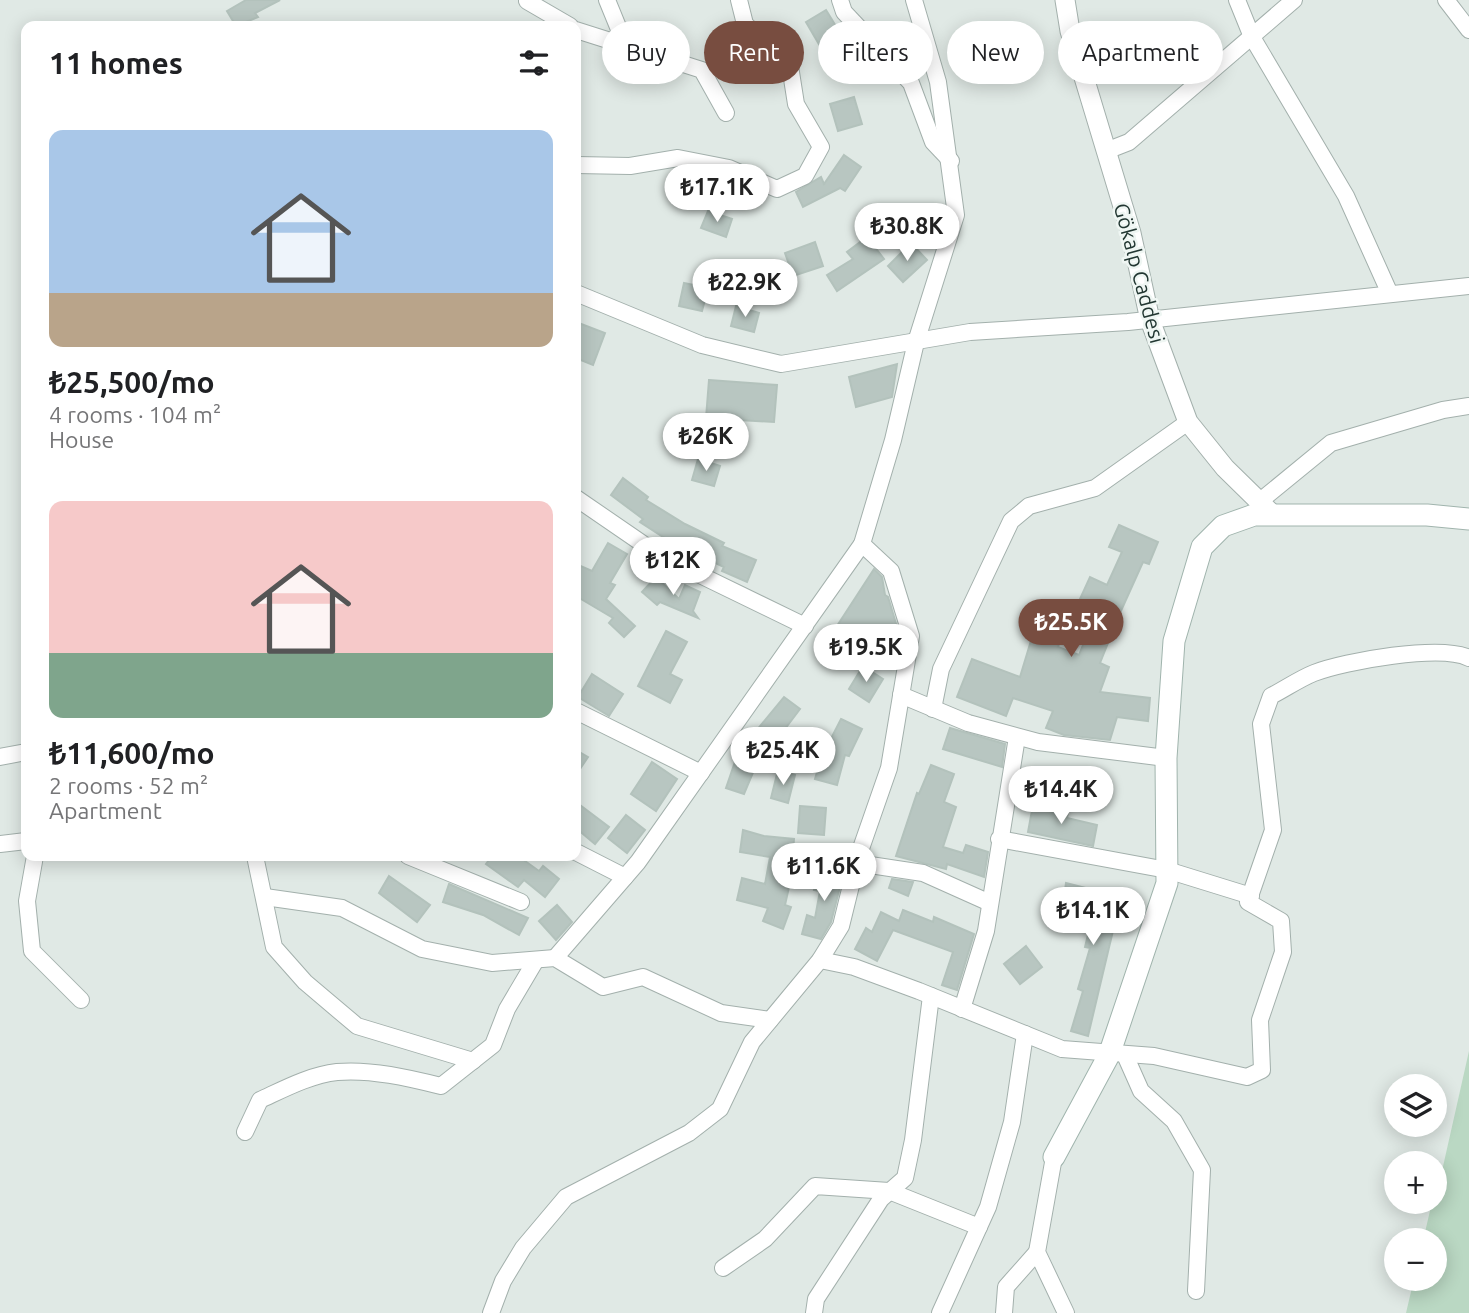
<!DOCTYPE html>
<meta charset="utf-8">
<style>
body{margin:0;font-family:Ubuntu,sans-serif;background:#f2f2f2;color:#202124;height:100vh;display:flex;flex-direction:column;font-size:26px;white-space:nowrap}
*{box-sizing:border-box;margin:0}
p{font-size:23px;color:#757577}
.icon{flex:none;width:38px;height:38px;fill:none;stroke:currentColor;stroke-width:2;stroke-linecap:round;stroke-linejoin:round}
.map{position:relative;flex:1;overflow:hidden}
.sheet{position:absolute;left:21px;top:21px;width:560px;height:840px;display:flex;flex-direction:column;background:#fff;border-radius:14px;box-shadow:0 4px 18px #0003}
.sheet>*{flex:none}
.hud{position:absolute;left:602px;top:21px;width:665px;height:63px;display:flex;gap:14px}
.buttons{position:absolute;left:1384px;top:1074px;display:grid;gap:14px}
.buttons a{display:grid;place-items:center;width:63px;height:63px;border-radius:50%;background:#fff;box-shadow:0 4px 18px #0003;font-size:35px}
.price{position:absolute;translate:-50% -60px;padding:0 16px;border-radius:24px;background:#fff;color:#222;font-size:23px;line-height:46px;filter:drop-shadow(0 2px 4px #0008)}
.price::after{content:'';position:absolute;left:50%;top:42px;width:21px;height:16px;margin-left:-10px;background:inherit;clip-path:polygon(0 0,100% 0,50% 100%)}
.price.current{background:#784d40;color:#fff}
ul{padding:0;list-style:none}
li{display:grid;align-content:center;gap:14px;height:371px;padding:0 28px}
li span{display:grid;place-items:center;height:217px;border-radius:14px;color:#555}
li>.icon{margin-inline-start:auto}
span .icon{width:126px;height:126px;fill:#fffc;stroke-width:1}
li b{font-size:30px}
h2{display:flex;justify-content:space-between;align-items:center;height:84px;padding:0 28px;font-size:30px}
.tag{padding:0 24px;border-radius:32px;background:#fff;box-shadow:0 4px 18px #0003;font-size:24px;line-height:63px}
.tag.current{background:#784d40;color:#fff}
.map>svg:first-child{display:block}
.green{fill:#bad8c3}
.building{fill:#b8c6c1;stroke:#b3c2bc;stroke-width:2}
.lines{fill:none;stroke-linecap:round;stroke-linejoin:round}
.minor-casing{stroke:#a3b0ac;stroke-width:18}
.tertiary-casing{stroke:#a3b0ac;stroke-width:21}
.secondary-casing{stroke:#a0b4ad;stroke-width:23}
.minor{stroke:#fff;stroke-width:16}
.tertiary{stroke:#fff;stroke-width:19}
.secondary{stroke:#fff;stroke-width:21}
.labels{text-anchor:middle;dominant-baseline:central;stroke-width:5;stroke-linejoin:round;paint-order:stroke}
.street-label{font-size:21px;fill:#223732;stroke:#eff6f3}
</style>
<div class="map">
<svg width="1469" height="1313" viewBox="0 0 1469 1313">
<rect width="100%" height="100%" fill="#e0e9e5"/>
<polygon class="green" points="1469,1051 1469,1313 1406,1313 1414,1279 1435,1279 1435,1241 1423,1241 1432,1202 1435,1202"/>
<g class="building">
<polygon points="246,0 280,0 255,13 258,17 236,26 227,11"/>
<polygon points="826,10 845,41 824,53 806,22"/>
<polygon points="854,97 862,124 838,131 830,104"/>
<polygon points="844,155 861,167 845,191 840,188 803,207 796,192 821,177 824,184"/>
<polygon points="708,211 732,219 726,237 701,228"/>
<polygon points="867,237 884,259 837,291 827,275 853,259 847,252"/>
<polygon points="815,242 823,266 793,276 785,253"/>
<polygon points="911,243 927,260 903,282 888,266"/>
<polygon points="684,283 708,288 702,311 679,306"/>
<polygon points="736,306 759,313 754,332 731,326"/>
<polygon points="576,322 605,333 593,365 576,358"/>
<polygon points="897,364 892,397 856,407 849,377"/>
<polygon points="709,380 777,385 774,422 706,418"/>
<polygon points="698,459 720,466 714,486 692,480"/>
<polygon points="623,478 648,497 646,500 685,524 724,543 722,546 756,560 747,582 722,571 724,567 671,542 640,522 643,519 611,495"/>
<polygon points="1119,525 1158,542 1149,564 1143,562 1120,613 1100,663 1109,667 1100,692 1150,698 1148,721 1117,717 1110,740 1064,735 1046,728 1053,711 1013,698 1006,716 957,697 972,659 1020,677 1043,601 1070,609 1058,647 1079,655 1098,607 1080,599 1090,577 1107,585 1122,552 1109,547"/>
<polygon points="608,543 627,554 610,583 615,585 606,599 635,626 624,637 609,623 613,618 576,596 576,564 592,571"/>
<polygon points="874,569 882,577 885,595 888,597 900,637 878,630 859,662 826,643"/>
<polygon points="656,577 679,599 685,585 700,592 693,611 698,618 660,602 657,605 642,592"/>
<polygon points="666,631 687,642 670,674 682,680 670,703 638,686"/>
<polygon points="863,666 883,679 869,702 849,689"/>
<polygon points="592,674 623,694 609,716 578,697"/>
<polygon points="784,697 800,709 754,770 744,794 726,788 738,753"/>
<polygon points="841,719 862,729 849,756 845,755 837,785 815,779 821,758"/>
<polygon points="950,728 1005,744 1002,767 943,749"/>
<polygon points="576,750 588,757 576,775"/>
<polygon points="652,762 677,779 656,811 631,794"/>
<polygon points="931,765 954,774 944,802 956,807 943,847 963,853 966,845 988,852 984,877 947,864 946,869 896,856 917,793 919,794"/>
<polygon points="778,770 795,775 788,803 771,798"/>
<polygon points="576,802 609,827 595,844 576,828"/>
<polygon points="1033,805 1068,812 1067,818 1097,825 1093,846 1028,832"/>
<polygon points="800,806 826,808 824,835 798,833"/>
<polygon points="626,815 645,830 627,853 608,838"/>
<polygon points="743,830 764,836 794,839 792,864 807,866 798,888 789,887 785,905 791,907 783,929 763,921 768,908 737,900 742,878 765,884 770,857 740,852"/>
<polygon points="492,856 518,856 539,871 543,866 559,879 545,897 524,880 518,887 486,864"/>
<polygon points="821,868 844,871 831,922 821,939 802,934 807,915 815,918 820,891 814,890"/>
<polygon points="389,876 430,905 417,922 379,893"/>
<polygon points="892,879 913,882 908,896 889,888"/>
<polygon points="1066,883 1121,897 1088,1036 1071,1031 1083,991 1078,989 1090,948 1085,947 1094,910 1063,905"/>
<polygon points="449,884 528,918 519,935 483,915 443,902"/>
<polygon points="557,905 572,922 556,940 539,921"/>
<polygon points="903,910 933,922 934,917 974,934 957,990 942,985 953,952 893,930 877,961 855,949 866,928 872,932 881,912 899,921"/>
<polygon points="1026,946 1042,967 1020,984 1004,964"/>
</g>
<g class="lines">
<defs>
<g id="minor">
<polyline points="607,0 625,44"/>
<polyline points="840,0 844,12 911,83 933,142 951,161"/>
<polyline points="1237,0 1252,37 1346,196 1390,294"/>
<polyline points="1446,0 1469,30"/>
<polyline points="527,1 570,26"/>
<polyline points="576,30 702,70 726,113"/>
<polyline points="1106,151 1129,142 1294,0"/>
<polyline points="576,165 630,166 678,158 729,168 777,189 805,176 821,147 796,104 790,66 745,24 739,0"/>
<polyline points="576,293 702,345 781,364 970,332 1128,322 1469,286"/>
<polyline points="576,498 659,555 805,626"/>
<polyline points="1259,502 1331,443 1443,410 1469,406"/>
<polyline points="901,695 968,723 1038,742 1166,758"/>
<polyline points="933,709 941,669 1011,521 1029,506 1095,488 1188,422"/>
<polyline points="576,711 701,773"/>
<polyline points="0,757 26,752"/>
<polyline points="999,839 1167,870 1251,896"/>
<polyline points="0,844 26,841"/>
<polyline points="576,852 625,877"/>
<polyline points="35,856 27,901 32,951 81,1000"/>
<polyline points="255,856 274,947 305,982 357,1026 473,1061"/>
<polyline points="408,856 521,902"/>
<polyline points="857,863 923,873 990,903"/>
<polyline points="265,897 342,908 422,949 492,963 555,958 603,987 643,977 721,1013 770,1020"/>
<polyline points="555,958 638,862 862,544 893,440 916,342 956,215 938,82 914,0"/>
<path d="M820,960L854,967L919,991L1062,1049L1154,1056L1247,1077L1262,1070L1260,1020L1283,952L1281,921L1248,902L1273,830L1261,724L1271,696C1285,689 1299,679 1314,673C1345,661 1441,644 1469,658"/>
<polyline points="962,1009 986,931 1017,737"/>
<polyline points="1125,1055 1141,1091 1174,1121 1202,1170 1196,1291"/>
<path d="M245,1132L260,1100C284,1089 310,1075 337,1072C371,1069 409,1078 441,1086L493,1045L507,1009L536,960"/>
<polyline points="1054,1157 1037,1252 1066,1313"/>
<polyline points="723,1268 765,1239 815,1186 889,1191 979,1227"/>
<polyline points="491,1313 503,1281 523,1248 566,1197 689,1133 720,1109 752,1042 820,960 841,926 858,857 889,768 911,636 891,571 862,544"/>
<polyline points="814,1313 816,1299 881,1199 905,1178 913,1140 931,996"/>
<polyline points="940,1313 988,1207 1012,1122 1025,1034"/>
<polyline points="1004,1313 1006,1287 1037,1252"/>
</g>
<polyline id="tertiary" points="1065,0 1070,31 1131,233 1150,320 1188,422 1225,468 1273,515"/>
<polyline id="secondary" points="1054,1157 1109,1055 1167,883 1166,758 1174,641 1202,547 1223,526 1254,515 1427,515 1469,519"/>
</defs>
<use href="#minor" class="minor-casing"/>
<use href="#tertiary" class="tertiary-casing"/>
<use href="#secondary" class="secondary-casing"/>
<use href="#minor" class="minor"/>
<use href="#tertiary" class="tertiary"/>
<use href="#secondary" class="secondary"/>
</g>
<g class="labels">
<g class="street-label">
<text transform="translate(1140 273) rotate(75)">Gökalp Caddesi</text>
</g>
</g>
</svg>
<div class="buttons">
<a><svg class="icon" aria-label="layers" viewBox="0 0 24 24"><path d="M12 4l9 5-9 5-9-5zM3 14l9 5 9-5"/></svg></a>
<a>+</a>
<a>−</a>
</div>
<b class="price" style="left:717px;top:224px">₺17.1K</b>
<b class="price" style="left:907px;top:263px">₺30.8K</b>
<b class="price" style="left:745px;top:319px">₺22.9K</b>
<b class="price" style="left:706px;top:473px">₺26K</b>
<b class="price" style="left:673px;top:597px">₺12K</b>
<b class="price current" style="left:1071px;top:659px">₺25.5K</b>
<b class="price" style="left:866px;top:684px">₺19.5K</b>
<b class="price" style="left:783px;top:787px">₺25.4K</b>
<b class="price" style="left:1061px;top:826px">₺14.4K</b>
<b class="price" style="left:824px;top:903px">₺11.6K</b>
<b class="price" style="left:1093px;top:947px">₺14.1K</b>
<div class="hud">
<a class="tag">Buy</a>
<a class="tag current">Rent</a>
<a class="tag">Filters</a>
<a class="tag">New</a>
<a class="tag">Apartment</a>
</div>
<section class="sheet">
<h2>11 homes<svg class="icon" aria-label="filters" viewBox="0 0 24 24"><path d="M4 7h16M4 17h16"/><circle cx="9" cy="7" r="2"/><circle cx="15" cy="17" r="2"/></svg></h2>
<ul>
<li><span style="background:linear-gradient(#a9c7e8 75%,#b9a48a 0)"><svg class="icon" aria-label="home" viewBox="0 0 24 24"><path d="M3 11l9-7 9 7M6 9v11h12V9"/></svg></span><div><b>₺25,500/mo</b><p>4 rooms · 104 m²</p><p>House</p></div></li>
<li><span style="background:linear-gradient(#f6c9c9 70%,#7fa58c 0)"><svg class="icon" aria-label="home" viewBox="0 0 24 24"><path d="M3 11l9-7 9 7M6 9v11h12V9"/></svg></span><div><b>₺11,600/mo</b><p>2 rooms · 52 m²</p><p>Apartment</p></div></li>
</ul>
</section>
</div>
